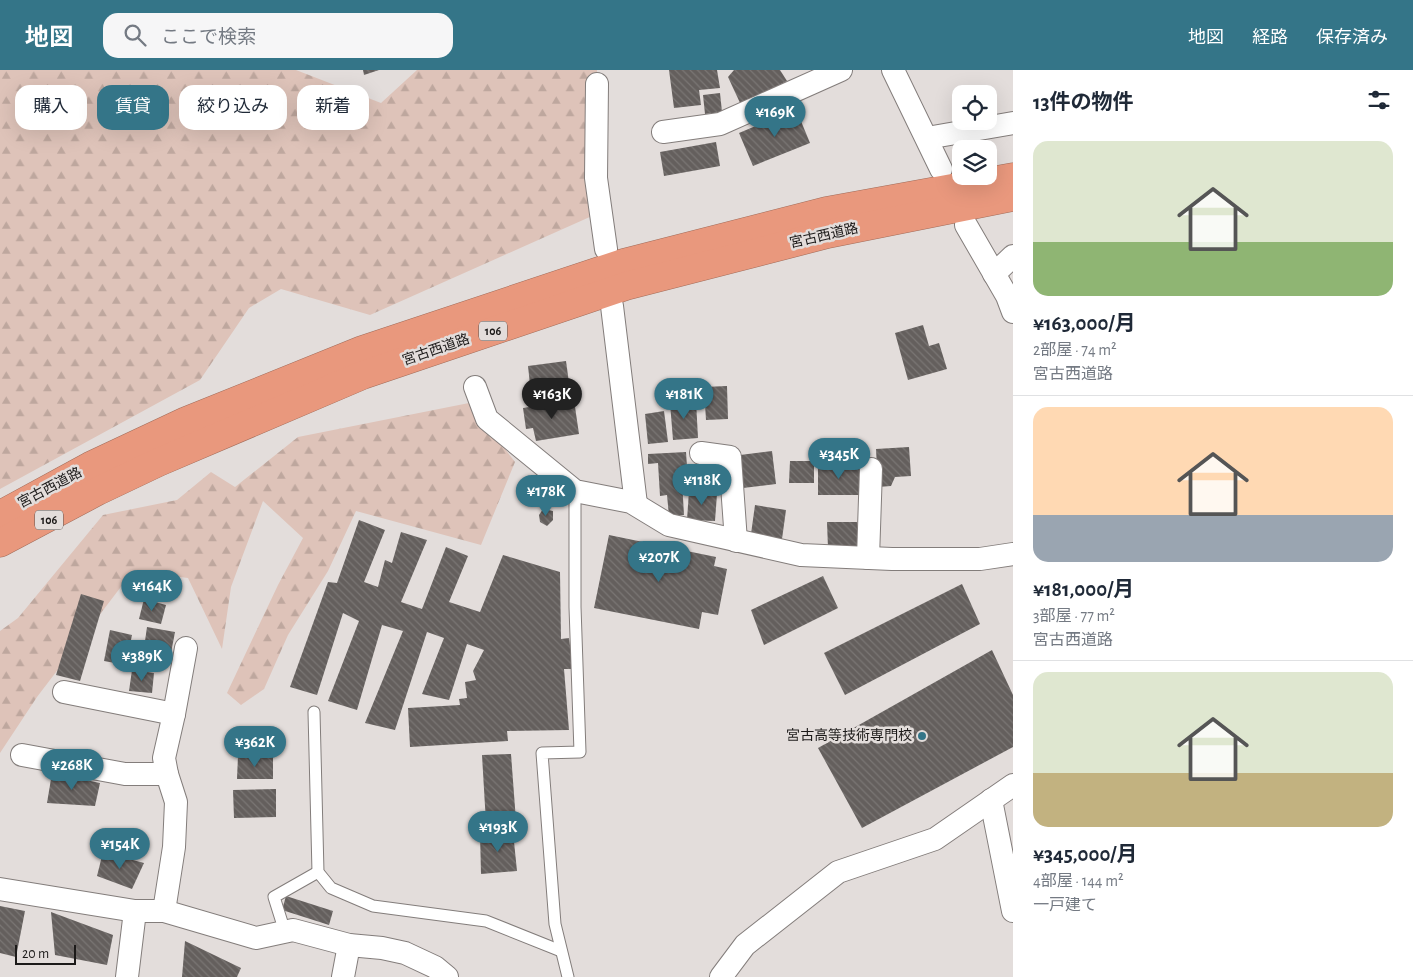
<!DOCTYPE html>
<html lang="ja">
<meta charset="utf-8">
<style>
body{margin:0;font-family:"Alegreya Sans","Noto Sans JP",sans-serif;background:#f6f6f7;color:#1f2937;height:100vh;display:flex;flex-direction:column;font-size:19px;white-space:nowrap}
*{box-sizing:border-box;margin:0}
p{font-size:16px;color:#747a83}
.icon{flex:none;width:28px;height:28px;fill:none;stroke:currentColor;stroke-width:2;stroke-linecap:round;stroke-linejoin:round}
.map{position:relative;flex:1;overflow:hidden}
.side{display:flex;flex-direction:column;background:#fff;width:400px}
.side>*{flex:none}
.banner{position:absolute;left:15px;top:15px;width:475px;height:45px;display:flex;gap:10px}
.fabs{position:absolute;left:952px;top:15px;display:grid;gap:10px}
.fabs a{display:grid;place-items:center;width:45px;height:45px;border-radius:10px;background:#fff;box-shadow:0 5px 20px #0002;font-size:25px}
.scale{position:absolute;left:15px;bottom:12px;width:61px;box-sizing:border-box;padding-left:5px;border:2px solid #1c1a19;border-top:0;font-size:14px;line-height:18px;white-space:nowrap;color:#1c1a19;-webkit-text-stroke:4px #e3dddb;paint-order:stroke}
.price{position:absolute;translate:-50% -42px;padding:0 11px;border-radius:18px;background:#347588;color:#fff;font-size:16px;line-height:32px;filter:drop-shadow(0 1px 2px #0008)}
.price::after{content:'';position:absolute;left:50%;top:30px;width:15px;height:11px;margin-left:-8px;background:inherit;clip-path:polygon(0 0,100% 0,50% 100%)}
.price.active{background:#222;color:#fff}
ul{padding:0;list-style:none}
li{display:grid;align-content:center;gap:10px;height:265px;padding:0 20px}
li+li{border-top:1px solid #e0e1e3}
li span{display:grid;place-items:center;height:155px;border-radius:15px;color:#555}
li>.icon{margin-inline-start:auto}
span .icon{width:90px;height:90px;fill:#fffc;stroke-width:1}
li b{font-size:21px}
h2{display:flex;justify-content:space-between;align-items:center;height:60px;padding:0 20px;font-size:21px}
.chip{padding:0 18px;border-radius:15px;background:#fff;box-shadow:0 5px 20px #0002;font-size:18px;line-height:45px}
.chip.active{background:#347588;color:#fff}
header{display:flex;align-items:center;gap:30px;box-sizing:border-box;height:70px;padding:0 25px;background:#347588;color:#fff}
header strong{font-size:24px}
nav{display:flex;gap:28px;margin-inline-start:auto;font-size:18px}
.search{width:350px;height:45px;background:#f6f6f7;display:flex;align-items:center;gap:12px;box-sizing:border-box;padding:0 18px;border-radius:15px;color:#747a83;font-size:19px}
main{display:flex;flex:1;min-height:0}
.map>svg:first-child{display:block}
.forest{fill:url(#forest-firs)}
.building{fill:url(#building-back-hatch)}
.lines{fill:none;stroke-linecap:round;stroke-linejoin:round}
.lane-casing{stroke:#837d7b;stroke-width:13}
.street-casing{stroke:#837d7b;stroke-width:24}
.highway-casing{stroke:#a16c5a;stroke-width:29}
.lane{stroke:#fff;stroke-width:11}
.street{stroke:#fff;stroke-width:22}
.highway{stroke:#e9987d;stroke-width:28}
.poi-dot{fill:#347588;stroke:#e3dddb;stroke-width:2}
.labels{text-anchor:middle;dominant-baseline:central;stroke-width:5;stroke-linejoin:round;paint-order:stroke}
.shield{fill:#e3dddb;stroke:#585453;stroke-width:1}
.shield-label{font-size:12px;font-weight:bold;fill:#1c1a19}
.street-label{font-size:14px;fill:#1c1a19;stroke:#e3dddb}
.poi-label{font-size:14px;fill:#1c1a19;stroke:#e3dddb;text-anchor:end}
</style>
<header>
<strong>地図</strong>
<div class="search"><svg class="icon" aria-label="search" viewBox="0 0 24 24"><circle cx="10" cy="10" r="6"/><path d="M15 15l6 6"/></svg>ここで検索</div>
<nav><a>地図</a><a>経路</a><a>保存済み</a></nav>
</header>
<main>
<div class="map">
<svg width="1013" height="907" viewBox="0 0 1013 907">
<defs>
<pattern id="forest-firs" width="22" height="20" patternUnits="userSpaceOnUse" patternTransform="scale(1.25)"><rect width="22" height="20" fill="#dec3b9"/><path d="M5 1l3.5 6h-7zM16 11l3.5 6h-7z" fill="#bea79e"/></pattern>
<pattern id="building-back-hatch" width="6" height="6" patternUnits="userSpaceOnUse" patternTransform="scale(1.25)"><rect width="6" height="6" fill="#645f5d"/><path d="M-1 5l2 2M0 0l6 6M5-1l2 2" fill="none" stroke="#7a7674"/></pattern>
</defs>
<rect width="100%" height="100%" fill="#e3dddb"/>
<g class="forest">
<polygon points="0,0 296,0 381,33 417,0 597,0 592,146 370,245 281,219 249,238 200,310 0,419"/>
<polygon points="469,333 515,392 481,475 356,441 328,501 288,565 264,619 241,635 227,623 278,515 303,468 263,431 231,517 222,579 188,508 133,501 37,627 0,683 0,561 18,548 103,445 177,430 211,402 235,417 298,367"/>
</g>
<g class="building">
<polygon points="363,0 379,0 364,5"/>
<polygon points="669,0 717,0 720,18 699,20 701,35 674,38"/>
<polygon points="734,0 780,0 787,11 741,35 728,7"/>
<polygon points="720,23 722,42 705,44 703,25"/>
<polygon points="796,39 810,73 753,96 739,63"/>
<polygon points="716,72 720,96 664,106 660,82"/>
<polygon points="923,255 929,276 939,273 947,299 908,310 895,263"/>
<polygon points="566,291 570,320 531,324 528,296"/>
<polygon points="727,316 728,349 706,350 704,317"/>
<polygon points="574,330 579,364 536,371 533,358 526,359 523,338"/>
<polygon points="696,331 698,368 673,370 670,333"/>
<polygon points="664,341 668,372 648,374 645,344"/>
<polygon points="909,377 911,406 895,407 891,416 878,417 876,379"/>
<polygon points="772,381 776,414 743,418 740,385"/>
<polygon points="686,382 688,411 682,411 684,445 669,446 667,425 660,426 658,393 648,394 648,384"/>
<polygon points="790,391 814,391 814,413 789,413"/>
<rect x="818" y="396" width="41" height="29"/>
<polygon points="689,421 717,424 715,451 687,450"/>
<polygon points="755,435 786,440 782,469 751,464"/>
<polygon points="543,439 553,441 553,450 547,456 540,452 539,445"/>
<polygon points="359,450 385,460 364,512 378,517 385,490 392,493 401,462 427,470 401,532 422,539 446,477 468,486 449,532 480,542 503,485 560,502 561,569 569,568 573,599 564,599 569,660 507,661 508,671 410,677 408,638 460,635 459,629 467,628 465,612 476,610 473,601 484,580 467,574 449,630 422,624 444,568 427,562 395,660 365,653 403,561 382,555 357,640 328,631 359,551 343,543 317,625 290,617 328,512 337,513"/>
<polygon points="827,452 857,452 858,477 828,478"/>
<polygon points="609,465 716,487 714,496 727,499 718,545 702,542 699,559 594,538"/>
<polygon points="823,506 838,538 764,575 751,540"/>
<polygon points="962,514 980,554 845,625 824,583"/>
<polygon points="81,524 104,531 80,611 56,605"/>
<polygon points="144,529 166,535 161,554 139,549"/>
<polygon points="147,557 175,562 171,583 144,578"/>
<polygon points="110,560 132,565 126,595 104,591"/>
<polygon points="992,580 1013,625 1013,677 862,758 818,678"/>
<polygon points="132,600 154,603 152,623 129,621"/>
<polygon points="511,684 516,751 486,753 482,685"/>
<polygon points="238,686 273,687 273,709 237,709"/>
<polygon points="52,703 100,713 95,736 47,733"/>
<polygon points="276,719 276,747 234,748 233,720"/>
<polygon points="513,762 517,801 481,804 480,763"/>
<polygon points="103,782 144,793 132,819 97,806"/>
<polygon points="286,826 333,841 329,855 282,840"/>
<polygon points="0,836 25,841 16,887 0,883"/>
<polygon points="51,842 113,865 107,895 55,885"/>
<polygon points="185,871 241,898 237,907 182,907"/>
</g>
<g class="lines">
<defs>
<g id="lane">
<polyline points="314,642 318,802 331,818 373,836 486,851 561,881"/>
<polyline points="285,862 274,827 318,802"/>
<polyline points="568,907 555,854 542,683 580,682 575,537 575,421"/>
</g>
<g id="street">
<polyline points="893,0 941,99"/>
<polyline points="597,14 596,108 606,179"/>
<polyline points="663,62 720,54 841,0"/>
<polyline points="927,68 1013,53"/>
<polyline points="966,155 1007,226 1013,242"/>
<polyline points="994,204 1013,186"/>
<polyline points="612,236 636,434"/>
<polyline points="475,317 487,349 575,421 631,432 669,455 801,485 892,489 980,489 1013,484"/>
<polyline points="701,383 730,387 736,471"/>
<polyline points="868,488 871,399"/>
<polyline points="64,622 174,644"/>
<polyline points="22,685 125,704 167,704 164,688 174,644 186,578"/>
<polyline points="991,730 1013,841"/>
<polyline points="0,819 135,841 164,841 256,868 293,860 349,875 382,878 405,883 435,897 447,907"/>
<polyline points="164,841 174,777 176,732 167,704"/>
<polyline points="127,907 135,841"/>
<polyline points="343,907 349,875"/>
<polyline points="721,907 745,875 838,802 935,769 1013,715"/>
</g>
<g id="highway">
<polyline points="0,445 90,396 186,351 362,280 623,193 826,141 1013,107"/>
<polyline points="0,473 98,421 159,392 363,305 626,216 828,164 1013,127"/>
</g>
</defs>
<use href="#lane" class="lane-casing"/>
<use href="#street" class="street-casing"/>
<use href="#highway" class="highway-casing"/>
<use href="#lane" class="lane"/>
<use href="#street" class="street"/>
<use href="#highway" class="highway"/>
</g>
<circle class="poi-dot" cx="922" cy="666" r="5"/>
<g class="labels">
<g class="shield">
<rect x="479" y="251.5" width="28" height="19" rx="4"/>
<rect x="35" y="440.5" width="28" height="19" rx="4"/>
</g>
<g class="shield-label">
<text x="493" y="261">106</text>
<text x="49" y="450">106</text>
</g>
<g class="street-label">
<text transform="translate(824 166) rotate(-13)">宮古西道路</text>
<text transform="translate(436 280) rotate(-19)">宮古西道路</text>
<text transform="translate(50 418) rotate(-28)">宮古西道路</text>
</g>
<g class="poi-label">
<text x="912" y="666">宮古高等技術専門校</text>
</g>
</g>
</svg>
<div class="fabs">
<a><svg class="icon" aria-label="locate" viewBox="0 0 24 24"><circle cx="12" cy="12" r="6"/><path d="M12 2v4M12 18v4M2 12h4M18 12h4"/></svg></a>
<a><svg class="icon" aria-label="layers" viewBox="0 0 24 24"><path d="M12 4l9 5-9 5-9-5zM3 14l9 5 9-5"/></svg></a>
</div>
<div class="scale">20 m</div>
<b class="price" style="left:775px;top:68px">¥169K</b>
<b class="price active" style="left:552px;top:350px">¥163K</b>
<b class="price" style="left:684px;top:350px">¥181K</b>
<b class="price" style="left:839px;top:410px">¥345K</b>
<b class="price" style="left:702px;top:436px">¥118K</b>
<b class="price" style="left:546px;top:447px">¥178K</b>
<b class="price" style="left:659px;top:513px">¥207K</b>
<b class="price" style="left:152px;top:542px">¥164K</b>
<b class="price" style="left:142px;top:612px">¥389K</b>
<b class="price" style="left:255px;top:698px">¥362K</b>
<b class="price" style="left:72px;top:721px">¥268K</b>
<b class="price" style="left:498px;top:783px">¥193K</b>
<b class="price" style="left:120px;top:800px">¥154K</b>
<div class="banner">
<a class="chip">購入</a>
<a class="chip active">賃貸</a>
<a class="chip">絞り込み</a>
<a class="chip">新着</a>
</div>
</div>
<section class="side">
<h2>13件の物件<svg class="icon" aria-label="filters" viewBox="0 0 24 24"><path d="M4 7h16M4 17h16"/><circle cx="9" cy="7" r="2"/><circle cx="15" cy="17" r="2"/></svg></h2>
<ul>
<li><span style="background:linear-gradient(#dfe7d0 65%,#8fb573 0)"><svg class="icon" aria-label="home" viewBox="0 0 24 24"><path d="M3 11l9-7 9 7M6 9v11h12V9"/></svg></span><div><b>¥163,000/月</b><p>2部屋 · 74 m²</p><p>宮古西道路</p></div></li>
<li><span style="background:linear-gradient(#ffd9b3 70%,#9aa5b1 0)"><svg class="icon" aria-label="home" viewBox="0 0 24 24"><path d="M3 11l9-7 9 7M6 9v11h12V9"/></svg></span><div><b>¥181,000/月</b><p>3部屋 · 77 m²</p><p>宮古西道路</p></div></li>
<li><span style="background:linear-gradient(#dfe7d0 65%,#c2b280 0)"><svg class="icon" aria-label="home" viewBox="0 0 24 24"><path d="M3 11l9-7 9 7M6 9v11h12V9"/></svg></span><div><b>¥345,000/月</b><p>4部屋 · 144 m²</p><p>一戸建て</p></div></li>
</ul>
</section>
</main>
